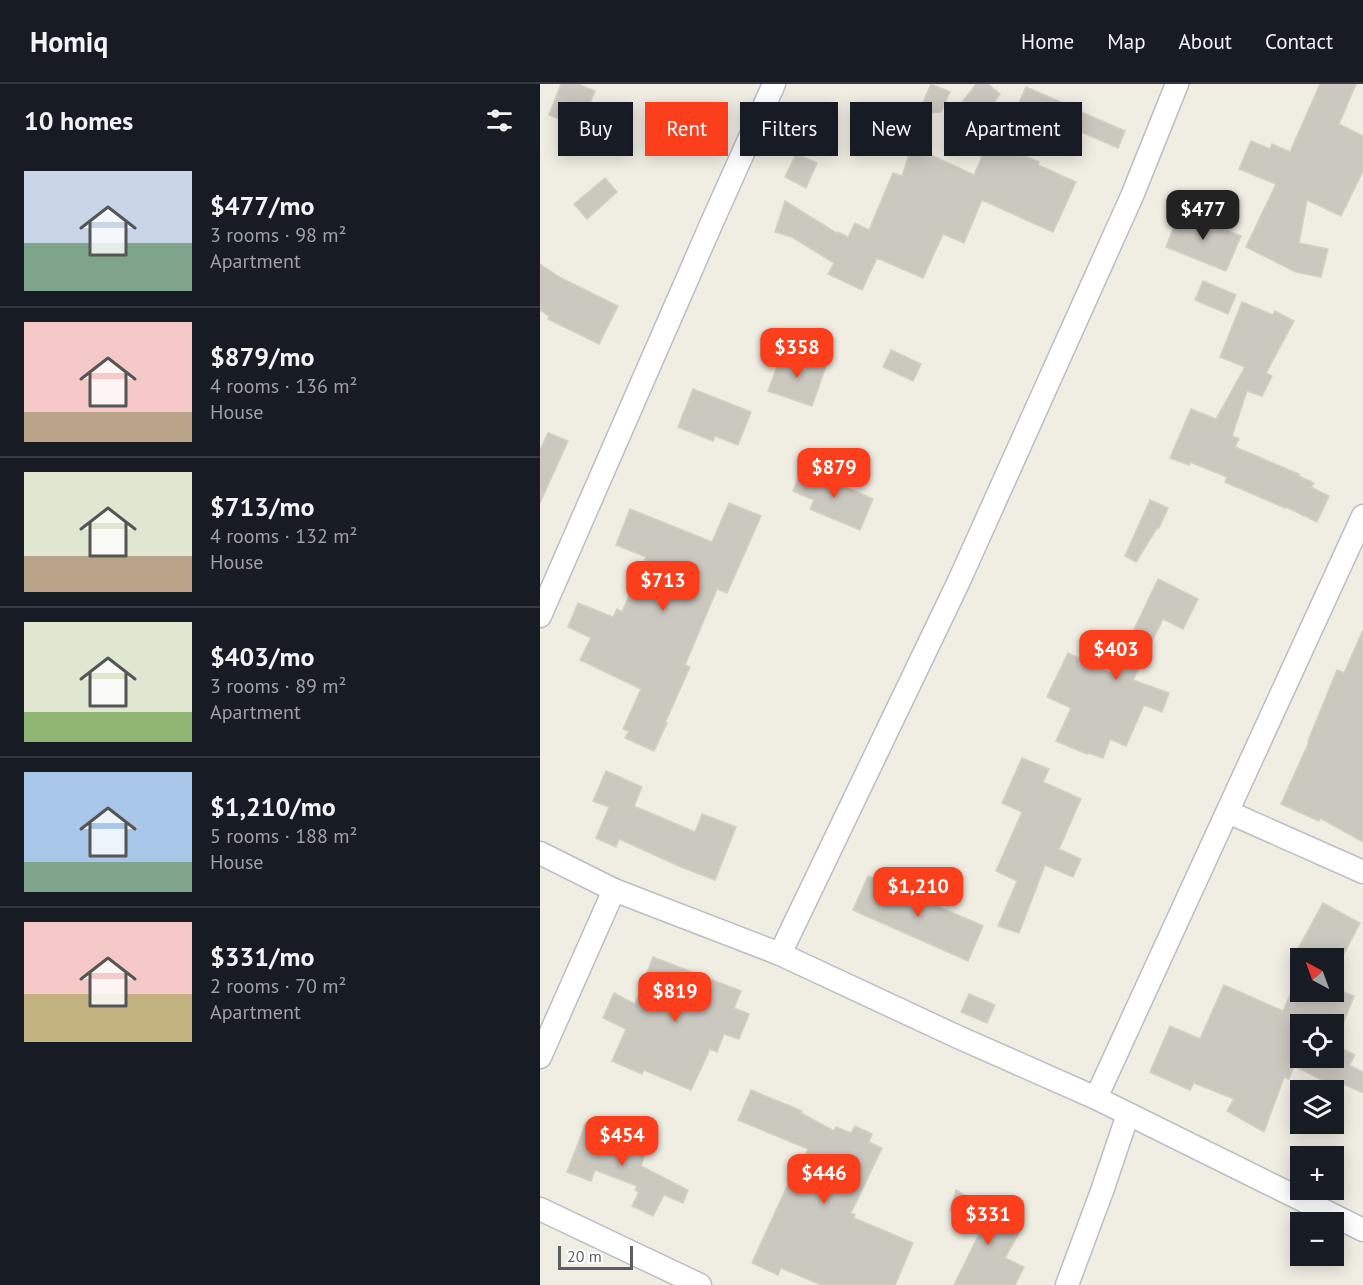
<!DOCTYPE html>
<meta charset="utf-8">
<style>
body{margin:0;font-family:"PT Sans",sans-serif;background:#242831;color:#f1f3f6;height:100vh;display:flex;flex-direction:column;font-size:22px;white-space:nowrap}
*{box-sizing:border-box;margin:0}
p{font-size:20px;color:#9ea1a6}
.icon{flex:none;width:33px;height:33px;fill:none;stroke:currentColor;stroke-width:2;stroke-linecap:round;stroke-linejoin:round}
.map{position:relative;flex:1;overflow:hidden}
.panel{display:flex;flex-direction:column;background:#171b24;width:540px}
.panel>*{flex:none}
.hud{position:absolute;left:18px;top:18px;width:570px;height:54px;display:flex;gap:12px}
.needle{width:39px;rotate:319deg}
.tools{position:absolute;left:750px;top:864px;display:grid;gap:12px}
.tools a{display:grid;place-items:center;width:54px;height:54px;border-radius:0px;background:#171b24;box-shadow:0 3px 15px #0003;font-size:30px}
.scale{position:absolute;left:18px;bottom:15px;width:75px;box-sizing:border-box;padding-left:6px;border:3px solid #5b5f65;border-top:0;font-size:16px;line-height:21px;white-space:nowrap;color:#5b5f65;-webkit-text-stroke:4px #fff;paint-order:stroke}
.price{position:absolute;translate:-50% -51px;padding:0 14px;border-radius:12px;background:#fb3f1d;color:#fff;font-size:20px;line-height:39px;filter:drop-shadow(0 2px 3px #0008)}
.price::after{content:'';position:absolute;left:50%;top:36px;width:18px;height:14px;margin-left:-9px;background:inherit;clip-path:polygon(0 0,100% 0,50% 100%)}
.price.current{background:#222;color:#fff}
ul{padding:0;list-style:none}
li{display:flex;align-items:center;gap:18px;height:150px;padding:0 24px}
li+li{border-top:2px solid #363941}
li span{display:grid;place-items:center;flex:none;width:168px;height:120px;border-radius:0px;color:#555}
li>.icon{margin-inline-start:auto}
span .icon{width:72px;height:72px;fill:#fffc;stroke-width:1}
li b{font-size:26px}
h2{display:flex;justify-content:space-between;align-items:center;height:72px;padding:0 24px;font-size:26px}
.pill{padding:0 21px;border-radius:0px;background:#171b24;box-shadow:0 3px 15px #0003;font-size:21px;line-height:54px}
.pill.current{background:#fb3f1d;color:#fff}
header{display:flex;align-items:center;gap:36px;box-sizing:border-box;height:84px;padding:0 30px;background:#171b24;border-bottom:2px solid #363941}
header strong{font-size:28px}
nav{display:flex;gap:33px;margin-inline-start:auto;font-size:21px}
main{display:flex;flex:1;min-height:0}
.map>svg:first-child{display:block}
.building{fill:#cbc8c0;stroke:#d5d0c1;stroke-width:1.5;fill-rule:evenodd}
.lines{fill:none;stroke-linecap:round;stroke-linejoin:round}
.street-casing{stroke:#bbbdc3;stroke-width:25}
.street{stroke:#fff;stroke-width:22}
</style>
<header>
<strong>Homiq</strong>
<nav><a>Home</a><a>Map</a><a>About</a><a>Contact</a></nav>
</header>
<main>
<section class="panel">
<h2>10 homes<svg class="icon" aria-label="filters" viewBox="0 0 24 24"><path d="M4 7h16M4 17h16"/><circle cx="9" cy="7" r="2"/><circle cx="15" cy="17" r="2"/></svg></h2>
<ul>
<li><span style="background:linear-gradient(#c9d6e8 60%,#7fa58c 0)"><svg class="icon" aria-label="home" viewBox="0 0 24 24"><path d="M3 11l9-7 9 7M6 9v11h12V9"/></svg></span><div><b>$477/mo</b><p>3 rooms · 98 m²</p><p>Apartment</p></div></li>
<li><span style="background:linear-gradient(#f6c9c9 75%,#b9a48a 0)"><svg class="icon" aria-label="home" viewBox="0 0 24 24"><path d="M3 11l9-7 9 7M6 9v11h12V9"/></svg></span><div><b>$879/mo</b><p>4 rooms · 136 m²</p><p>House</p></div></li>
<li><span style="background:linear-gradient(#dfe7d0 70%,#b9a48a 0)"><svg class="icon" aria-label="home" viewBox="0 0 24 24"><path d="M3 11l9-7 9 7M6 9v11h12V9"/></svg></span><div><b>$713/mo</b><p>4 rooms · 132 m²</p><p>House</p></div></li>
<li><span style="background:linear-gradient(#dfe7d0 75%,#8fb573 0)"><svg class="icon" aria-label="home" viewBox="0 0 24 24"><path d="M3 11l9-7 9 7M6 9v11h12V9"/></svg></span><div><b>$403/mo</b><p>3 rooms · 89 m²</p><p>Apartment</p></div></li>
<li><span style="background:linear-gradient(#a9c7e8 75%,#7fa58c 0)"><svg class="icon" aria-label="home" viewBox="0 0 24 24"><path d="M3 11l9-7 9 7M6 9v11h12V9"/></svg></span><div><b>$1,210/mo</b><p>5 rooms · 188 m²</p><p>House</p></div></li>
<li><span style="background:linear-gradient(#f6c9c9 60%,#c2b280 0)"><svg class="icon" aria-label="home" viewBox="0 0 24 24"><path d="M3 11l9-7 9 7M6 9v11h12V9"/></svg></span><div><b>$331/mo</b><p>2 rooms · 70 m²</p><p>Apartment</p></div></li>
</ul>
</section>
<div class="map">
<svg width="823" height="1201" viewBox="0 0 823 1201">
<rect width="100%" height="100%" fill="#f0eee3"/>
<g class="building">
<polygon points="21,0 38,0 55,7 40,43 9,31"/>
<polygon points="391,0 410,8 401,28 378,30"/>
<polygon points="436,0 448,0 460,10 440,36 420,21"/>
<polygon points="780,0 816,0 799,40 823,52 823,87 801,132 767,116 759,159 788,165 781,193 756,188 706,163 736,100 699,85 711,57 730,65 732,60 750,68"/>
<polygon points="486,3 523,19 515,37 478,21"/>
<polygon points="525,21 585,47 578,64 518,38"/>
<polygon points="449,57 499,78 498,81 536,98 513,148 442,116 424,159 403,150 383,194 337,174 322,206 288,190 294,179 252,153 235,148 245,117 298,150 298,148 308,153 315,139 329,146 353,89 362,92 372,62 434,91"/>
<polygon points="256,70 277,79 266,104 245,93"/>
<polygon points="65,94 77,108 47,135 34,120"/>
<polygon points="640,127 701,152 686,187 626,163"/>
<polygon points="0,180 21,194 78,222 59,260 8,235 9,232 0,226"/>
<polygon points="663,197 696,211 688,230 655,216"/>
<polygon points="702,218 733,231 735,227 754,237 726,289 732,292 722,312 707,307 692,352 699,355 695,363 759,390 759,392 774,399 771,403 789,412 777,438 746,423 745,424 685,398 687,393 650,378 649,381 630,374 651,325 676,335 705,283 680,273"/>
<polygon points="351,266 381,280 373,297 343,283"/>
<polygon points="243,267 286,282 272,322 228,307"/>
<polygon points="153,305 211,328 198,361 175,352 173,357 138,343"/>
<polygon points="8,349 28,357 0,419 0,366"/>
<polygon points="262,384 333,415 320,446 270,425 274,416 253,407"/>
<polygon points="610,416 628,424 619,444 617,444 596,478 585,472"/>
<polygon points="189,419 221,432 187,509 177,505 145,581 150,583 125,639 127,639 114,667 85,654 89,647 83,645 101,605 40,576 51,554 28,543 38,519 73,533 77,525 82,528 106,473 76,461 90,425 172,458"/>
<polygon points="618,495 658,515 643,545 623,535 593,596 629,609 622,628 604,621 586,662 570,655 563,674 548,669 547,670 516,657 531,624 507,613 528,569 573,590"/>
<polygon points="823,546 823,758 780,734 779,737 741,720 769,658 768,657 797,586 804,589"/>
<polygon points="482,674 509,685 503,698 541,715 519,765 541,775 533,793 505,781 479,849 458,842 477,797 456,787 482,728 462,719"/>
<polygon points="66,687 102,703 94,722 155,748 162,730 196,743 175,796 141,783 79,755 76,763 56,754 69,723 53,717"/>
<polygon points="328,792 443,842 428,877 313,826"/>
<polygon points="783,819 820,839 794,889 794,874 767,874 768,873 757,867"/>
<polygon points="113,873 201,907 194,924 209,930 199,955 184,950 177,968 170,965 151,1006 104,986 102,990 72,977 86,945 63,934 74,909 95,920"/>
<path d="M760,889V908H794V904L814,912L795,961L815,971L809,981L823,988V1009L801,999L798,1004L754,982L749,995L744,993L724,1048L687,1027L694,1015L654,999L650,1006L610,988L630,942L660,955L684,901L743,927ZM760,940H794V974H760Z"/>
<polygon points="429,910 455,921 447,939 421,928"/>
<polygon points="211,1006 262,1027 261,1029 294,1047 296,1043 311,1049 315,1042 332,1050 329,1058 342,1064 311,1129 315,1131 314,1134 373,1159 355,1201 281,1201 241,1184 238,1191 212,1179 248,1100 251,1102 268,1065 198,1036"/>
<polygon points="46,1039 108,1062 101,1082 148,1106 143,1119 124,1111 113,1132 92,1122 99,1108 95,1106 97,1102 55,1086 51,1097 27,1088"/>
<polygon points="416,1106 482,1144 465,1174 484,1183 475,1201 414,1201 441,1146 435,1142 438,1138 410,1127"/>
</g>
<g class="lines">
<defs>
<g id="street">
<polyline points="0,532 173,136 234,0"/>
<polyline points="688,728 823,788"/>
<polyline points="0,769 74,806 240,870 418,953 556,1014 823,1146"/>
<polyline points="240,870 419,497 592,112 637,0"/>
<polyline points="0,973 74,806"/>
<polyline points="556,1014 823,432"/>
<polyline points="0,1125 160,1201"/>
<polyline points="527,1201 562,1107 588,1030"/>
</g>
</defs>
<use href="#street" class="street-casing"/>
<use href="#street" class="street"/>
</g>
</svg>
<div class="tools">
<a><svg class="needle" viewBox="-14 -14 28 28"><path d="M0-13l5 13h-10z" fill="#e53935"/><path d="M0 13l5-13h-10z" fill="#9ea1a6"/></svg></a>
<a><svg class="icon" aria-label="locate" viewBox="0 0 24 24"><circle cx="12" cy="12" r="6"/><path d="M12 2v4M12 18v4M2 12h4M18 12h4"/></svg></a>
<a><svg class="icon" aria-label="layers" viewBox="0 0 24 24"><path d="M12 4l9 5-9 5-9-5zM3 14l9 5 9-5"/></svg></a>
<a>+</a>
<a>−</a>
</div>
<div class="scale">20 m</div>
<b class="price current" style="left:663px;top:157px">$477</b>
<b class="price" style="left:257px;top:295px">$358</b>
<b class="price" style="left:294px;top:415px">$879</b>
<b class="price" style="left:123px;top:528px">$713</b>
<b class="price" style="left:576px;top:597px">$403</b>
<b class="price" style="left:378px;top:834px">$1,210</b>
<b class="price" style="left:135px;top:939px">$819</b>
<b class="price" style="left:82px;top:1083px">$454</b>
<b class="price" style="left:284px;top:1121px">$446</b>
<b class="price" style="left:448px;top:1162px">$331</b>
<div class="hud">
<a class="pill">Buy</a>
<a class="pill current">Rent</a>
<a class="pill">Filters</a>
<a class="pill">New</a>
<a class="pill">Apartment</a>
</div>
</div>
</main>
